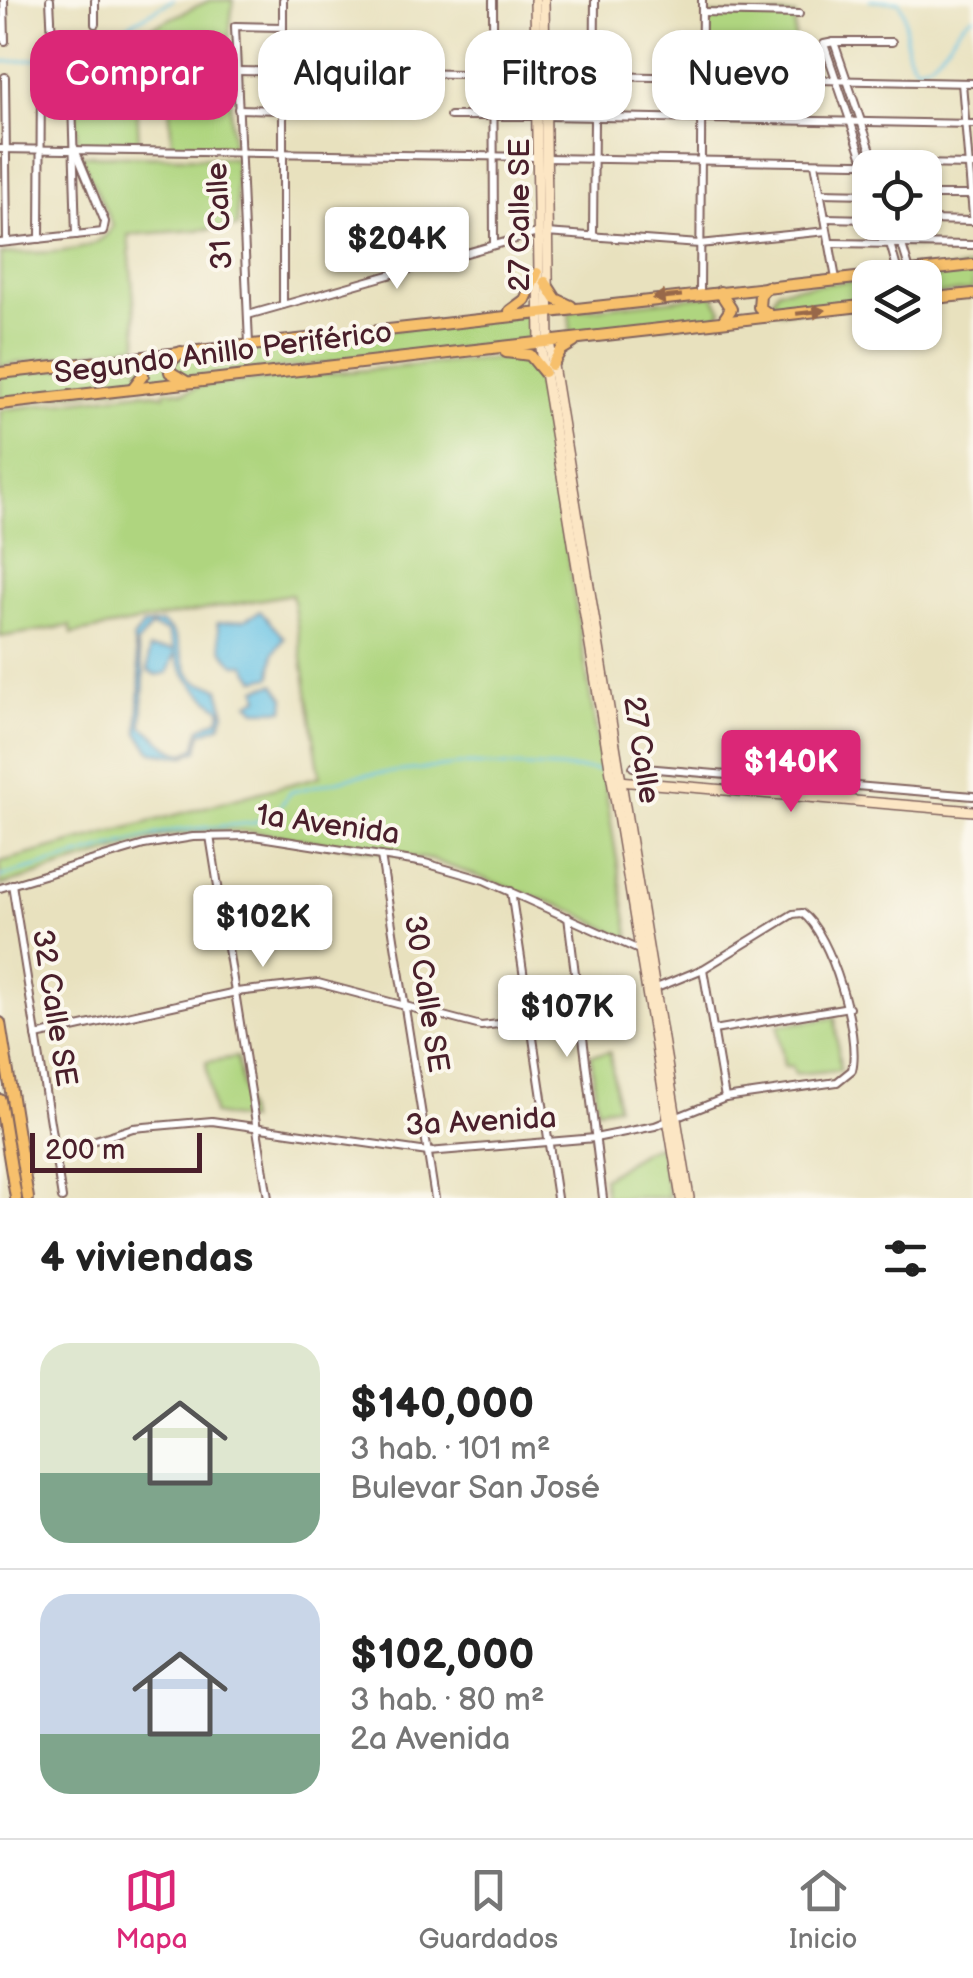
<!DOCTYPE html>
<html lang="es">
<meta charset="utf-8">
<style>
body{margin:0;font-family:"Balsamiq Sans",sans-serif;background:#f6f6f6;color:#222;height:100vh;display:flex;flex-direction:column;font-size:38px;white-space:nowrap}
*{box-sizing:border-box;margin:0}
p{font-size:32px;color:#767676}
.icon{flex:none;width:55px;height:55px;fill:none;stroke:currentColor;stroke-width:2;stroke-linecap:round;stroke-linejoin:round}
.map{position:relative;height:1198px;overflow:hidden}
.details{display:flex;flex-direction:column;background:#fff;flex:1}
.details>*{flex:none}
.guide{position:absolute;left:30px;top:30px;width:915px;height:90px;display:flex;gap:20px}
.tools{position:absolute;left:852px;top:150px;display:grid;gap:20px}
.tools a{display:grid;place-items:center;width:90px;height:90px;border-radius:20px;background:#fff;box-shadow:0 2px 8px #0004;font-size:50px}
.scale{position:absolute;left:30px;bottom:25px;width:172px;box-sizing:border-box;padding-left:10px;border:5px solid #4a1f2b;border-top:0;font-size:28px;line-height:35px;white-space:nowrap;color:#4a1f2b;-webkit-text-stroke:8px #fbf7ec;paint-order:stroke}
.price{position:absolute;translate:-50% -85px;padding:0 22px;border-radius:10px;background:#fff;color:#222;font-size:32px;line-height:65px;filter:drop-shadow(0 2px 5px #0008)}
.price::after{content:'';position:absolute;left:50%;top:60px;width:30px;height:22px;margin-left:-15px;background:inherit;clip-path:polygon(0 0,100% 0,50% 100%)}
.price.on{background:#db2777;color:#fff}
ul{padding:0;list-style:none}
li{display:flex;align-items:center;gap:30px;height:250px;padding:0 40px}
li+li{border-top:2px solid #e0e0e0}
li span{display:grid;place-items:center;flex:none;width:280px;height:200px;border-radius:30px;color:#555}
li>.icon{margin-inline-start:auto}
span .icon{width:120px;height:120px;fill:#fffc;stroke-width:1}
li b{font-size:42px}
h2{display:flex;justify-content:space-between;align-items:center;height:120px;padding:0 40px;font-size:42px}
.tag{padding:0 35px;border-radius:30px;background:#fff;box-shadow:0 2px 8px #0004;font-size:35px;line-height:90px}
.tag.on{background:#db2777;color:#fff}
.tabs{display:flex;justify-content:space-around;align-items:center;height:140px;border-top:2px solid #e0e0e0;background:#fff;font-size:28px;color:#767676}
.tabs a{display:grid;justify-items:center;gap:5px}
.tabs .on{color:#db2777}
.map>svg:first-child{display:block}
.green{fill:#afd57f;stroke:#7c7a55;stroke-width:2.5}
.water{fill:#67c3e5;stroke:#587188;stroke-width:2.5;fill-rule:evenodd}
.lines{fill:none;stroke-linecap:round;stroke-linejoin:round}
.stream{stroke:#67c3e5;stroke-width:2.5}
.street-casing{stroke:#81635e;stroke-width:10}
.secondary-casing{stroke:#81635e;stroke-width:12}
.primary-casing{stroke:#81635e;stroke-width:14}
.street{stroke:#fff;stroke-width:6}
.secondary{stroke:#fce6c4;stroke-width:9}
.primary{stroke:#f7c06c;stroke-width:10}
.oneway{fill:#986748}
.labels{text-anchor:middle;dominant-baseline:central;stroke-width:8;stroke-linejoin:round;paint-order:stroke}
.street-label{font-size:30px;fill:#4a1f2b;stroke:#fbf7ec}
</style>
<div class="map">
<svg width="973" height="1198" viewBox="0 0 973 1198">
<rect width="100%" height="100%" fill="#fbf7ec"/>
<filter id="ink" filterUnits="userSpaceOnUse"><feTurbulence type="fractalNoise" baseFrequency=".01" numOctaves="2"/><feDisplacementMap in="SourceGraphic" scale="20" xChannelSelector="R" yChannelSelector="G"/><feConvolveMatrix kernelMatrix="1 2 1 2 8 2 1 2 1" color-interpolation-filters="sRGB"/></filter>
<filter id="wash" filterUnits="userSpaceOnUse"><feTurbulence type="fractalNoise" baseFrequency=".0048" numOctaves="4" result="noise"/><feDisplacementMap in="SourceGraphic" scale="40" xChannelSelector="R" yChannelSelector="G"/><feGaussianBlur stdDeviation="2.25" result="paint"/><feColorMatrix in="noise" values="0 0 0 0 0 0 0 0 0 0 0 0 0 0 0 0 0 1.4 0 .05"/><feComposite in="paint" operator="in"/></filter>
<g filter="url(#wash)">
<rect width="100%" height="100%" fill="#e8e1be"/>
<g class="green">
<polygon points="210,0 233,0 228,46 232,147 172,145 169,104 137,105 139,144 77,143 75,63"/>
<polygon points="708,15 795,15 795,73 708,72"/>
<path d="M80,155L235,158L238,227L128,235L138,345L0,366V254C33,251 96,259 113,226Z"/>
<polygon points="973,267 973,290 931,295 929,272"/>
<polygon points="870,279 870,301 781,312 771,304 778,289"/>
<polygon points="713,295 722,310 715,319 571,336 569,311"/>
<polygon points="536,312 539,341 188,378 175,372 172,364 182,354"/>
<polygon points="174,353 168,363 178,380 139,384 136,357"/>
<polygon points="521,356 534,367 548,435 630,940 569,909 432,860 257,832 219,830 164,836 0,886 0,862 320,776 292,594 72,634 70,626 0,637 0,410 142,392 165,395 165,390 185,392 203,385"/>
<polygon points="136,361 142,375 132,386 0,403 0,374"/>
<polygon points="835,1018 840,1070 795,1074 792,1066 784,1066 778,1025"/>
<polygon points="610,1052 617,1106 597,1109 591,1055"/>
<polygon points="237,1057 248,1121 213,1114 206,1062"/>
<path d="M660,1146L669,1198H606L603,1178C622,1168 640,1148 660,1146Z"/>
</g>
<g class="water">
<polygon points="260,611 284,638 274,653 271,677 256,680 245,665 235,665 222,650 217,623 245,620"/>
<path d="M160,623C184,632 177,664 195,680C201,686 212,683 219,689L225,713L220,726L201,733L198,750L183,756L152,752L138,733L140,675L133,639L143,626ZM151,627L167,632L174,650L149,649L148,671L157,675L168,673L175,653C182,679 201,694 222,710L219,719L200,728L196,747L185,753C167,752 157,734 142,726L144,674L136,645Z"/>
<polygon points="275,684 285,698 284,710 256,710 249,703 259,698 257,689"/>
</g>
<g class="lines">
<g class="stream">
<path d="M870,0L899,2C913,23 897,50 917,67C944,63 951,28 973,16"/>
<path d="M0,62C79,60 107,36 173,0"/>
<polyline points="0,877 169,831 253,823 273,815 291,792 357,776 467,764 599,770"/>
</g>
</g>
</g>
<g filter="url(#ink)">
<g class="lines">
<defs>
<g id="street">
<polyline points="4,0 5,41"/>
<polyline points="50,0 52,38"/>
<polyline points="95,0 95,24"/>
<polyline points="493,0 494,245"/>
<polyline points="702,12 799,14"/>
<polyline points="834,42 824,44 870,179"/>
<polyline points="834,42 877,168"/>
<polyline points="834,42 892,42"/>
<polyline points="71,67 76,235"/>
<polyline points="236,71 536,75"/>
<polyline points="545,75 973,83"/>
<polyline points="5,77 7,242"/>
<polyline points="962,83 973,216"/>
<polyline points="238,109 283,110"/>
<polyline points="450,116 536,116"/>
<polyline points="546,116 973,124"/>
<polyline points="0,149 536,157"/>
<polyline points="545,158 973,165"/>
<polyline points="815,163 836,279"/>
<polyline points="820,193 870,194"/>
<polyline points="925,195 972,195"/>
<polyline points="825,218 870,219"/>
<polyline points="925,220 973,221"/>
<polyline points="884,222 898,272"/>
<polyline points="895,222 910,271"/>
<polyline points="546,233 700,244 827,231"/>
<polyline points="593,236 595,0"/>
<polyline points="40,239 41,72"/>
<polyline points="0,243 103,232 105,222 74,147"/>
<polyline points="829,243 973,245"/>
<polyline points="700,294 702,0"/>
<polyline points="283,305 283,0"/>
<polyline points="248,315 537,233"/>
<polyline points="249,344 235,26 283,27"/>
<polyline points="633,767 973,796"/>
<polyline points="210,836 268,1198"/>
<polyline points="381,856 435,1198"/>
<polyline points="12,884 62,1198"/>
<polyline points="0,888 144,845 193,837 254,836 425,863 484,880 639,950"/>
<polyline points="511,891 557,1198"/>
<polyline points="568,917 603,1198"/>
<polyline points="703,969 725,1098"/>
<polyline points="714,1030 849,1007"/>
<polyline points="36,1036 236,992 318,983 481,1026 580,1015"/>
<path d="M55,1153L133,1128L212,1121L428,1152L595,1138L655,1126L725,1098L837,1082L852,1070C861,1036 831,933 802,913L793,914L703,969L654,989"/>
</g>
<g id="secondary">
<polyline points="535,0 540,342 681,1198"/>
<polyline points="544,0 549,341 689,1198"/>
<polyline points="619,781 973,811"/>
</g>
<g id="primary">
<polyline points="545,282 556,299 571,306"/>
<polyline points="767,287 760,295 759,307 771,316"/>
<polyline points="720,292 731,309 723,321"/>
<polyline points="925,299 973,294"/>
<polyline points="510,311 525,300 537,273"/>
<polyline points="181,352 169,363 170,372 185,381"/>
<polyline points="506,352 530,355 544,372"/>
<polyline points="132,359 142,366 143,375 133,388"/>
<polyline points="552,365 561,350 574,342"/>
<polyline points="0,373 973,265"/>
<polyline points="0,404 870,305"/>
<polyline points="0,1023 28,1198"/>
<polyline points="0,1100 16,1198"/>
</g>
</defs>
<use href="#street" class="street-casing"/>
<use href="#secondary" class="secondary-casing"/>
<use href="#primary" class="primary-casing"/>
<use href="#street" class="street"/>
<use href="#secondary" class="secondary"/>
<use href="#primary" class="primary"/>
</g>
<defs><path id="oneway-solid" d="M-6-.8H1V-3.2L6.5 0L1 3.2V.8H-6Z" transform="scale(2.5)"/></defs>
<g class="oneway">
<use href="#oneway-solid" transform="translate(667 297) rotate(174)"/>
<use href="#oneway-solid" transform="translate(811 312) rotate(-7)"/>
</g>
</g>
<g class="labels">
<g class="street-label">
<text transform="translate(520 215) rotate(-90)">27 Calle SE</text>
<text transform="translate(220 216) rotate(-93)">31 Calle</text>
<text transform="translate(223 353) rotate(-7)">Segundo Anillo Periférico</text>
<text transform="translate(641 750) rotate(81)">27 Calle</text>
<text transform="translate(328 825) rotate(8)">1a Avenida</text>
<text transform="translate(426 994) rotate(81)">30 Calle SE</text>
<text transform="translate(54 1008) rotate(81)">32 Calle SE</text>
<text transform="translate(481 1122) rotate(-3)">3a Avenida</text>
</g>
</g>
</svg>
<div class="tools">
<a><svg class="icon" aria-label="locate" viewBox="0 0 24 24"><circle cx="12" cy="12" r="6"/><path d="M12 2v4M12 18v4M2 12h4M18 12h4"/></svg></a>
<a><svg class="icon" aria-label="layers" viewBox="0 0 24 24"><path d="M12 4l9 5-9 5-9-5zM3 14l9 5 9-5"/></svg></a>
</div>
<div class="scale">200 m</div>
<b class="price" style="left:397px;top:292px">$204K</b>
<b class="price on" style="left:791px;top:815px">$140K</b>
<b class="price" style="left:263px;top:970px">$102K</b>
<b class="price" style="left:567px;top:1060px">$107K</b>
<div class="guide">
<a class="tag on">Comprar</a>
<a class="tag">Alquilar</a>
<a class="tag">Filtros</a>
<a class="tag">Nuevo</a>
</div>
</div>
<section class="details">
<h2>4 viviendas<svg class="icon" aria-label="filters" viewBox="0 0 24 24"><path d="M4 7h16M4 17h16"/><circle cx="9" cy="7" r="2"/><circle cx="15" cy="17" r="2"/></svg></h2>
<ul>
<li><span style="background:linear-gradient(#dfe7d0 65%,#7fa58c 0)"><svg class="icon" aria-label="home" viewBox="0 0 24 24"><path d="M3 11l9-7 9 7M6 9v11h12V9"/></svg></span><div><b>$140,000</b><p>3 hab. · 101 m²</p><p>Bulevar San José</p></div></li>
<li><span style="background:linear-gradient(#c9d6e8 70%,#7fa58c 0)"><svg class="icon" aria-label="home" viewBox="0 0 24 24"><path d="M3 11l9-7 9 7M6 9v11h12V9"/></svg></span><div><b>$102,000</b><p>3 hab. · 80 m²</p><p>2a Avenida</p></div></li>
</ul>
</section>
<nav class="tabs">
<a class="on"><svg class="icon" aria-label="map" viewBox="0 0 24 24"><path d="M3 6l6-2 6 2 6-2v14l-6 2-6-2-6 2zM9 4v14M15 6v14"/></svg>Mapa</a>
<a><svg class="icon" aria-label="saved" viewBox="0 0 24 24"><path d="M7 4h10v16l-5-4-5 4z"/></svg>Guardados</a>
<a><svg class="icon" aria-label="home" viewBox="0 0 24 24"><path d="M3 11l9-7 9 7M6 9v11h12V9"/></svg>Inicio</a>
</nav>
